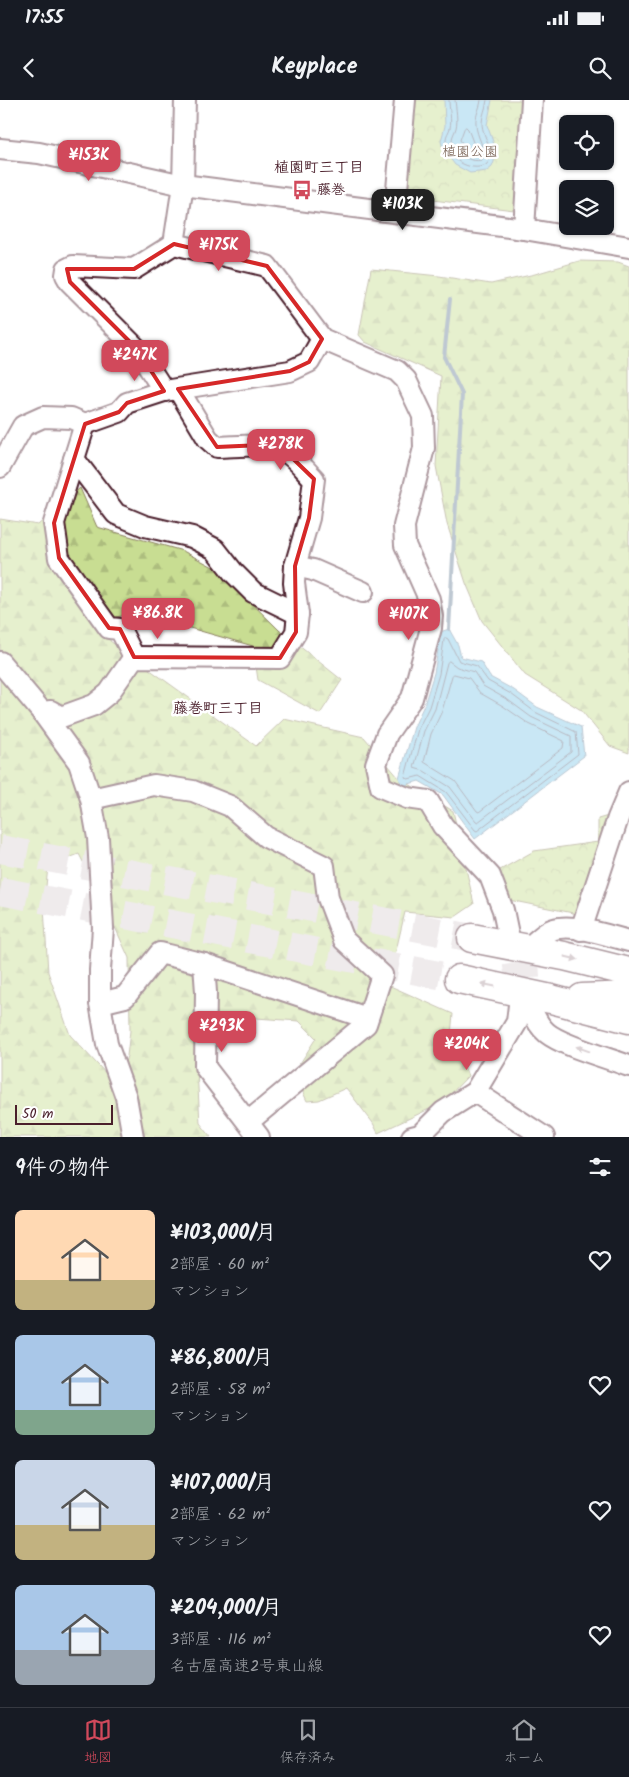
<!DOCTYPE html>
<html lang="ja">
<meta charset="utf-8">
<style>
body{margin:0;font-family:Kalam,"Klee One",sans-serif;background:#20242c;color:#f1f3f6;height:100vh;display:flex;flex-direction:column;font-size:19px;white-space:nowrap}
*{box-sizing:border-box;margin:0}
p{font-size:16px;color:#9ea1a6}
.icon{flex:none;width:28px;height:28px;fill:none;stroke:currentColor;stroke-width:2;stroke-linecap:round;stroke-linejoin:round}
.map{position:relative;height:1037px;overflow:hidden}
.panel{display:flex;flex-direction:column;background:#171b24;flex:1}
.panel>*{flex:none}
.buttons{position:absolute;left:559px;top:15px;display:grid;gap:10px}
.buttons a{display:grid;place-items:center;width:55px;height:55px;border-radius:8px;background:#171b24;box-shadow:0 1px 4px #0004;font-size:25px}
.scale{position:absolute;left:15px;bottom:12px;width:98px;box-sizing:border-box;padding-left:5px;border:2px solid #4a1f2b;border-top:0;font-size:14px;line-height:18px;white-space:nowrap;color:#4a1f2b;-webkit-text-stroke:4px #fff;paint-order:stroke}
.price{position:absolute;translate:-50% -42px;padding:0 11px;border-radius:10px;background:#d1495b;color:#fff;font-size:16px;line-height:32px;filter:drop-shadow(0 1px 2px #0008)}
.price::after{content:'';position:absolute;left:50%;top:30px;width:15px;height:11px;margin-left:-8px;background:inherit;clip-path:polygon(0 0,100% 0,50% 100%)}
.price.on{background:#222;color:#fff}
ul{padding:0;list-style:none}
li{display:flex;align-items:center;gap:15px;height:125px;padding:0 15px}
li span{display:grid;place-items:center;flex:none;width:140px;height:100px;border-radius:8px;color:#555}
li>.icon{margin-inline-start:auto}
span .icon{width:60px;height:60px;fill:#fffc;stroke-width:1}
li b{font-size:21px}
h2{display:flex;justify-content:space-between;align-items:center;height:60px;padding:0 15px;font-size:21px}
.status{display:flex;justify-content:space-between;align-items:center;height:35px;padding:0 25px;background:#171b24;direction:ltr}
.status svg{height:14px;fill:currentColor}
header{display:flex;justify-content:space-between;align-items:center;height:65px;padding:0 15px;background:#171b24;font-size:22px;font-weight:800}
.dock{display:flex;justify-content:space-around;align-items:center;height:70px;border-top:1px solid #363941;background:#171b24;font-size:14px;color:#9ea1a6}
.dock a{display:grid;justify-items:center;gap:2px}
.dock .on{color:#d1495b}
.map>svg:first-child{display:block}
.forest{fill:url(#forest-firs);stroke:#897e5e;fill-rule:evenodd}
.park{fill:url(#park-crowns);stroke:#897e5e}
.water{fill:#87cae8;stroke:#6f869c}
.lines{fill:none;stroke-linecap:round;stroke-linejoin:round}
.shore{stroke:#626377;stroke-width:1}
.stream{stroke:#6f869c;stroke-width:4}
.minor-tunnel{stroke:#dbd2d5;stroke-width:20;stroke-dasharray:20 10;stroke-linecap:butt}
.highway-tunnel{stroke:#dbd2d5;stroke-width:28;stroke-dasharray:28 14;stroke-linecap:butt}
.minor-casing{stroke:#4a1f2b;stroke-width:24}
.highway-casing{stroke:#4a1f2b;stroke-width:31}
.minor{stroke:#fff;stroke-width:20}
.highway{stroke:#fff;stroke-width:28}
.oneway{fill:#ae9aa0}
.marked{fill:none;stroke:#d62828;stroke-width:4;stroke-linejoin:round}
.labels{text-anchor:middle;dominant-baseline:central;stroke-width:5;stroke-linejoin:round;paint-order:stroke}
.park-label{font-size:14px;fill:#70584a;stroke:#fff}
.poi-label{font-size:14px;font-weight:bold;fill:#4a1f2b;stroke:#fff;text-anchor:start}
.neighbourhood-label{font-size:15px;font-weight:bold;fill:#4a1f2b;stroke:#fff}
</style>
<div class="status"><b>17:55</b><svg viewBox="0 0 49 12"><path d="M0 12V9h3v3zM5 12V6h3v6zM10 12V3h3v9zM15 12V0h3v12zM26 1h20v11H26zM47 4h2v5h-2z"/></svg></div>
<header><svg class="icon" aria-label="back" viewBox="0 0 24 24"><path d="M15 5l-7 7 7 7"/></svg>Keyplace<svg class="icon" aria-label="search" viewBox="0 0 24 24"><circle cx="10" cy="10" r="6"/><path d="M15 15l6 6"/></svg></header>
<div class="map">
<svg width="629" height="1037" viewBox="0 0 629 1037">
<defs>
<pattern id="forest-firs" width="22" height="20" patternUnits="userSpaceOnUse" patternTransform="scale(1.25)"><rect width="22" height="20" fill="#c8dd92"/><path d="M5 1l3.5 6h-7zM16 11l3.5 6h-7z" fill="#adbd7e"/></pattern>
<pattern id="park-crowns" width="20" height="18" patternUnits="userSpaceOnUse" patternTransform="scale(1.25)"><rect width="20" height="18" fill="#c8dd92"/><path d="M2 6a3 3 0 1 1 6 0M12 15a3 3 0 1 1 6 0" fill="none" stroke="#adbd7e"/></pattern>
</defs>
<rect width="100%" height="100%" fill="#fff"/>
<filter id="ink" filterUnits="userSpaceOnUse"><feTurbulence type="fractalNoise" baseFrequency=".02" numOctaves="2"/><feDisplacementMap in="SourceGraphic" scale="10" xChannelSelector="R" yChannelSelector="G"/><feConvolveMatrix kernelMatrix="1 2 1 2 8 2 1 2 1" color-interpolation-filters="sRGB"/></filter>
<g filter="url(#ink)">
<g class="forest">
<polygon points="579,161 618,162 629,166 629,653 610,646 581,610 525,575 482,521 466,483 447,424 436,366 441,276 365,242 359,235 371,169 439,176 491,184 535,174"/>
<path d="M80,388L97,427L183,451L217,469L279,530L342,580L320,614L258,580L253,546L137,513L116,517L110,541L256,646L284,619L364,637L399,678L453,711L474,804L455,817L405,812L388,885L453,914L451,935L468,976L442,1003L378,1033L373,1023L346,988L319,1000L307,1001L294,973L316,938L299,921L198,914L197,970L200,1023L211,1037H0V419L38,425ZM79,754L104,803L129,858L130,931L127,956L121,975L111,979L70,935L48,872L44,807L48,766Z"/>
</g>
<g class="park">
<polygon points="413,0 526,0 518,106 514,110 408,97 404,91"/>
<polygon points="615,714 578,814 504,799 493,774 534,751 598,742 598,719"/>
</g>
<g class="water">
<polygon points="444,0 492,0 487,25 495,47 494,62 492,67 487,71 470,73 455,65 443,49 441,41 445,26"/>
<polygon points="449,529 458,545 461,557 481,562 490,577 514,590 537,607 581,627 584,656 475,739 443,695 419,681 402,686 399,678 414,627 424,605 434,573 438,550 440,532"/>
</g>
<g class="lines">
<g class="shore">
<path d="M449,0C449,9 452,19 450,28C449,32 446,35 446,39C445,58 470,73 486,65C498,52 482,38 482,23C482,15 486,9 487,0"/>
<path d="M455,0C456,9 458,20 456,28C455,32 452,36 452,40C453,54 470,63 482,60C487,48 476,37 476,24C475,15 480,9 481,0"/>
<polygon points="466,27 468,29 476,50 474,53 468,51 460,40 464,29"/>
<polygon points="446,538 448,539 459,561 477,566 488,581 511,594 535,612 576,632 578,654 477,731 475,730 446,692 420,676 408,679 405,677 418,629 429,607 439,574 444,540"/>
<polygon points="449,561 457,567 474,572 483,586 508,600 531,617 571,636 571,652 478,722 476,721 450,687 424,671 414,668 424,631 435,609 447,563"/>
<polygon points="454,574 469,578 480,593 503,606 529,624 564,641 563,648 479,712 477,711 455,681 424,662 431,634 442,611 452,576"/>
</g>
<polyline class="stream" points="449,529 462,294 444,257 450,199"/>
<g class="minor-tunnel">
<polyline points="508,834 519,904"/>
<polyline points="532,908 529,861 535,842"/>
</g>
<g class="highway-tunnel">
<polyline points="0,749 472,838"/>
<polyline points="0,791 459,879"/>
</g>
<defs>
<g id="minor">
<polyline points="0,49 39,53 183,85 524,129 629,147"/>
<polyline points="395,112 405,0"/>
<polyline points="524,129 532,0"/>
<polyline points="174,144 183,85 185,0"/>
<polyline points="164,291 137,249 70,182 66,175 67,169 73,166 134,169 174,144 267,166 322,239 397,271 406,280 423,316 424,348 404,426 405,445 429,499 432,516 431,528 412,598 387,634 376,664 381,687 407,698 428,701 443,726 490,776 503,810 508,834"/>
<polyline points="85,324 54,423 59,458 109,528 120,529 134,557"/>
<polyline points="74,359 116,414 145,426 192,437 215,449 233,472 253,492 298,514"/>
<polyline points="0,367 23,326 43,317 71,318 85,324 119,312 127,303 164,291 290,271 309,262 322,239"/>
<polyline points="295,466 313,470 363,492"/>
<polyline points="0,562 42,612 79,663 91,699 98,738 103,828 100,870 100,903 107,944 126,997 133,1037"/>
<path d="M42,612L51,611L61,617L94,605L109,593L134,557L280,558L296,532L298,514L294,483L295,466L309,418L314,379C305,370 297,359 286,352C270,341 236,347 217,347L208,339L178,289"/>
<polyline points="91,699 154,685 193,691 230,706 266,737 324,766 328,798 344,840 382,875 366,924 248,1022"/>
<polyline points="581,830 618,718 629,692"/>
<path d="M535,842C542,836 549,829 559,828C579,825 609,836 629,841"/>
<polyline points="204,864 206,892 205,967 259,1037"/>
<polyline points="100,903 125,897 160,853 204,864 367,918"/>
<path d="M532,910C535,918 540,927 547,933C563,946 608,958 629,966"/>
<polyline points="475,992 544,1037"/>
<polyline points="412,1037 420,1035 443,1012 475,992 517,922 519,905"/>
</g>
<g id="highway">
<polyline points="472,838 564,856 629,872"/>
<polyline points="459,879 551,899 629,919"/>
<polyline points="582,898 629,896"/>
</g>
</defs>
<use href="#minor" class="minor-casing"/>
<use href="#highway" class="highway-casing"/>
<use href="#minor" class="minor"/>
<use href="#highway" class="highway"/>
</g>
<defs><path id="oneway-solid" d="M-6-.8H1V-3.2L6.5 0L1 3.2V.8H-6Z" transform="scale(1.25)"/></defs>
<g class="oneway">
<use href="#oneway-solid" transform="translate(571 858) rotate(13)"/>
<use href="#oneway-solid" transform="translate(488 885) rotate(-168)"/>
<use href="#oneway-solid" transform="translate(583 949) rotate(-160)"/>
</g>
</g>
<path d="M0 0H629V1037H0ZM174,144L267,166L322,239L309,262L290,271L178,289L217,347L263,345L284,350L314,379L309,418L295,466L296,532L280,558L134,557L120,529L109,528L59,458L54,423L85,324L119,312L127,303L164,291L137,249L70,182L67,169H134Z" fill="#fff" fill-opacity=".55" fill-rule="evenodd"/>
<path class="marked" d="M174,144L267,166L322,239L309,262L290,271L178,289L217,347L263,345L284,350L314,379L309,418L295,466L296,532L280,558L134,557L120,529L109,528L59,458L54,423L85,324L119,312L127,303L164,291L137,249L70,182L67,169H134Z"/>
<defs>
<symbol id="bus-bare" viewBox="-9 -9 18 18"><path d="M-5-6H5V4H4V6H2V4H-2V6H-4V4H-5ZM-3.5-4V0h7V-4ZM-3.5 1.2v1.5H-2V1.2ZM2 1.2v1.5H3.5V1.2Z" fill="#d1495b" stroke="#fff" stroke-width="2.5" paint-order="stroke"/></symbol>
</defs>
<g fill-rule="evenodd">
<use href="#bus-bare" x="288" y="76" width="28" height="28"/>
</g>
<g class="labels">
<g class="park-label">
<text x="470" y="52">植園公園</text>
</g>
<g class="poi-label">
<text x="317" y="90">藤巻</text>
</g>
<g class="neighbourhood-label">
<text x="319" y="68">植園町三丁目</text>
<text x="218" y="609">藤巻町三丁目</text>
</g>
</g>
</svg>
<div class="buttons">
<a><svg class="icon" aria-label="locate" viewBox="0 0 24 24"><circle cx="12" cy="12" r="6"/><path d="M12 2v4M12 18v4M2 12h4M18 12h4"/></svg></a>
<a><svg class="icon" aria-label="layers" viewBox="0 0 24 24"><path d="M12 4l9 5-9 5-9-5zM3 14l9 5 9-5"/></svg></a>
</div>
<div class="scale">50 m</div>
<b class="price" style="left:89px;top:82px">¥153K</b>
<b class="price on" style="left:403px;top:131px">¥103K</b>
<b class="price" style="left:219px;top:172px">¥175K</b>
<b class="price" style="left:135px;top:282px">¥247K</b>
<b class="price" style="left:281px;top:371px">¥278K</b>
<b class="price" style="left:158px;top:540px">¥86.8K</b>
<b class="price" style="left:409px;top:541px">¥107K</b>
<b class="price" style="left:222px;top:953px">¥293K</b>
<b class="price" style="left:467px;top:971px">¥204K</b>
</div>
<section class="panel">
<h2>9件の物件<svg class="icon" aria-label="filters" viewBox="0 0 24 24"><path d="M4 7h16M4 17h16"/><circle cx="9" cy="7" r="2"/><circle cx="15" cy="17" r="2"/></svg></h2>
<ul>
<li><span style="background:linear-gradient(#ffd9b3 70%,#c2b280 0)"><svg class="icon" aria-label="home" viewBox="0 0 24 24"><path d="M3 11l9-7 9 7M6 9v11h12V9"/></svg></span><div><b>¥103,000/月</b><p>2部屋 · 60 m²</p><p>マンション</p></div><svg class="icon" aria-label="heart" viewBox="0 0 24 24"><path d="M12 20l-8-8c-3-5 5-10 8-4 3-6 11-1 8 4z"/></svg></li>
<li><span style="background:linear-gradient(#a9c7e8 75%,#7fa58c 0)"><svg class="icon" aria-label="home" viewBox="0 0 24 24"><path d="M3 11l9-7 9 7M6 9v11h12V9"/></svg></span><div><b>¥86,800/月</b><p>2部屋 · 58 m²</p><p>マンション</p></div><svg class="icon" aria-label="heart" viewBox="0 0 24 24"><path d="M12 20l-8-8c-3-5 5-10 8-4 3-6 11-1 8 4z"/></svg></li>
<li><span style="background:linear-gradient(#c9d6e8 65%,#c2b280 0)"><svg class="icon" aria-label="home" viewBox="0 0 24 24"><path d="M3 11l9-7 9 7M6 9v11h12V9"/></svg></span><div><b>¥107,000/月</b><p>2部屋 · 62 m²</p><p>マンション</p></div><svg class="icon" aria-label="heart" viewBox="0 0 24 24"><path d="M12 20l-8-8c-3-5 5-10 8-4 3-6 11-1 8 4z"/></svg></li>
<li><span style="background:linear-gradient(#a9c7e8 65%,#9aa5b1 0)"><svg class="icon" aria-label="home" viewBox="0 0 24 24"><path d="M3 11l9-7 9 7M6 9v11h12V9"/></svg></span><div><b>¥204,000/月</b><p>3部屋 · 116 m²</p><p>名古屋高速2号東山線</p></div><svg class="icon" aria-label="heart" viewBox="0 0 24 24"><path d="M12 20l-8-8c-3-5 5-10 8-4 3-6 11-1 8 4z"/></svg></li>
</ul>
</section>
<nav class="dock">
<a class="on"><svg class="icon" aria-label="map" viewBox="0 0 24 24"><path d="M3 6l6-2 6 2 6-2v14l-6 2-6-2-6 2zM9 4v14M15 6v14"/></svg>地図</a>
<a><svg class="icon" aria-label="saved" viewBox="0 0 24 24"><path d="M7 4h10v16l-5-4-5 4z"/></svg>保存済み</a>
<a><svg class="icon" aria-label="home" viewBox="0 0 24 24"><path d="M3 11l9-7 9 7M6 9v11h12V9"/></svg>ホーム</a>
</nav>
